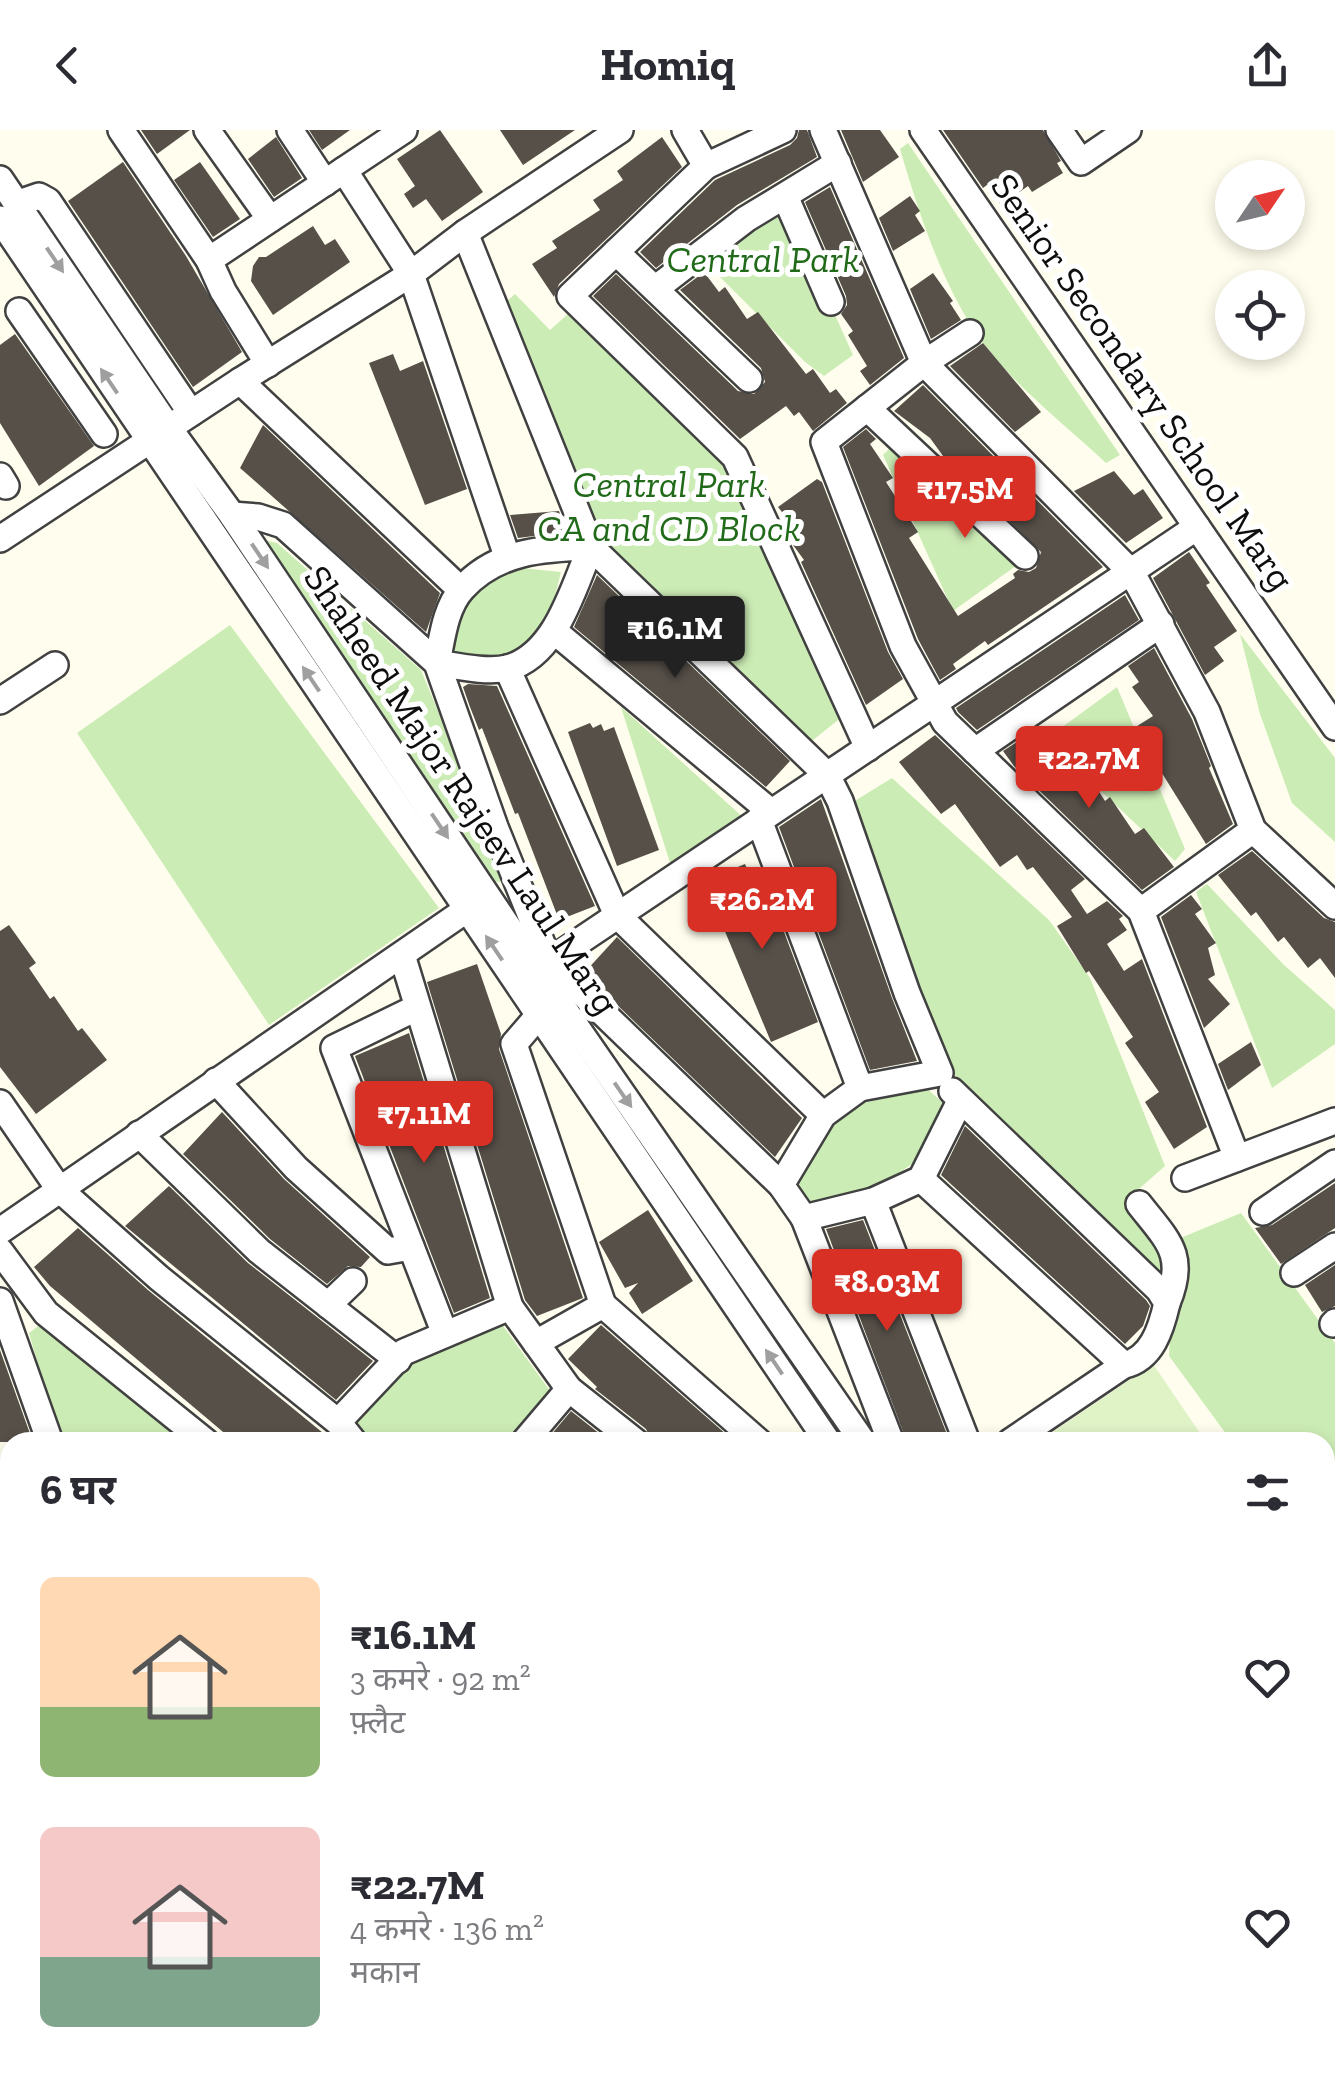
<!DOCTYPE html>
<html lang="hi">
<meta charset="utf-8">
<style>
body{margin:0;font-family:"Zilla Slab","Noto Sans Devanagari",serif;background:#f7f7f7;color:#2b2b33;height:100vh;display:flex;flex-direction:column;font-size:38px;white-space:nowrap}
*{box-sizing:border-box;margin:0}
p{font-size:32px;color:#7c7c81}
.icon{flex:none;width:55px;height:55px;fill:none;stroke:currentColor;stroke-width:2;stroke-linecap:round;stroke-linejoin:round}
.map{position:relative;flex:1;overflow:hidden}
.panel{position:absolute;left:0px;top:1302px;width:1335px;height:642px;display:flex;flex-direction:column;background:#fff;border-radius:30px 30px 0 0;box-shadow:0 5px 15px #0003}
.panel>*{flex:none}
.needle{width:65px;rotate:55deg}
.controls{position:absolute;left:1215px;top:30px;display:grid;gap:20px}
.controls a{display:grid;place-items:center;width:90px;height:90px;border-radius:50%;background:#fff;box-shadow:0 5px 15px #0003;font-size:50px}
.price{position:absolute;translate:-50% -85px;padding:0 22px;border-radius:10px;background:#d93025;color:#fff;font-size:32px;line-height:65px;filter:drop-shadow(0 2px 5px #0008)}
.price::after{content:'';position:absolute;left:50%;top:60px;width:30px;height:22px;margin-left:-15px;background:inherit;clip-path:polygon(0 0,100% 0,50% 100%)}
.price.current{background:#222;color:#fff}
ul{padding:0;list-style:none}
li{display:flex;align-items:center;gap:30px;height:250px;padding:0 40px}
li span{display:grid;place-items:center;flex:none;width:280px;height:200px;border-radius:15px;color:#555}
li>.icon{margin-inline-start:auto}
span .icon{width:120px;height:120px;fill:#fffc;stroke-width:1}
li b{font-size:42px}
h2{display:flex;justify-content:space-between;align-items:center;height:120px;padding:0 40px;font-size:42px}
header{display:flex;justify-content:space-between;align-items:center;height:130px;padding:0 40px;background:#fff;font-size:45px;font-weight:800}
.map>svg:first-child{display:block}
.green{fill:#ccecb5}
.pitch{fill:#dff3c7}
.building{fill:#575049}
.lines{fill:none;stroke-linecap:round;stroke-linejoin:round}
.minor-casing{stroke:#414141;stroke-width:30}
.minor{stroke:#fff;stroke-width:25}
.oneway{fill:#9f9f9f}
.labels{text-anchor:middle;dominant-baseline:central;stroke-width:10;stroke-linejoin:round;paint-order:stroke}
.park-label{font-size:38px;font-style:italic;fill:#216a19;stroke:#fff}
.street-label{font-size:38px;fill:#0e0e0e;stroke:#fff}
</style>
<header><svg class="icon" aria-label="back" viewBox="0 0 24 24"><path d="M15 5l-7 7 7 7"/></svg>Homiq<svg class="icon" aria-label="share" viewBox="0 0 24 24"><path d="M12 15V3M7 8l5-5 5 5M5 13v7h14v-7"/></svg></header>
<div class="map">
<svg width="1335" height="1943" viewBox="0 0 1335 1943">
<rect width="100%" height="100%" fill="#fffeee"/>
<g class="green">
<path d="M908,13L1120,325L1106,333C1062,292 1003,247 972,197C938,143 918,80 900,19Z"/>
<polygon points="784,71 853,225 824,246 805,232 704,131"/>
<polygon points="515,164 550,200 577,176 737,322 847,583 803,618 588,418 499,178"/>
<polygon points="895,313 1027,428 953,481 883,325"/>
<polygon points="259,409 277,413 421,540 508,751 495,752"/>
<path d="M512,437L561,442L547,500C513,525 497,539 453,523C462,464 463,468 512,437Z"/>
<polygon points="230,495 439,778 269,895 77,603"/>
<polygon points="1240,504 1335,628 1335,712 1292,673 1260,584"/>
<polygon points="1117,557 1185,719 1175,731 1046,609"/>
<polygon points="621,577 745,689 670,733"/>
<polygon points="892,648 1049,790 1090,848 1165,1036 1139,1059 1173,1111 1241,1083 1335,1213 1335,1362 1325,1369 1325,1312 1232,1312 1169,1226 1171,1161 965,960 945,929 853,672"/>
<polygon points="1207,754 1284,835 1335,880 1335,914 1272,958 1196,762"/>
<polygon points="925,957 942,972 937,993 912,1034 845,1079 817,1078 794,1065 795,1042 821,1003 857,975"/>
<polygon points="501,1193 553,1265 513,1312 365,1312 352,1295 412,1228"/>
<polygon points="41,1194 194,1312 60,1312 29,1203"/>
<polygon points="10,1526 10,1644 0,1652 0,1529"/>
<polygon points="649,1935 953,1935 942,1943 654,1943"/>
</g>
<polygon class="pitch" points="1153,1234 1206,1312 1038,1312"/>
<g class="building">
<polygon points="141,0 190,0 157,24"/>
<polygon points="309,0 350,0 322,20"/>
<polygon points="440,0 483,62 442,91 426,69 413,78 404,64 415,56 397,29"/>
<polygon points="500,0 575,0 523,35"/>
<polygon points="799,0 807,0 817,27 737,75 656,138 640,122 715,50 790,15 797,8"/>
<polygon points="841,0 880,0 899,27 863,52"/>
<polygon points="943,0 1043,0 1061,31 1057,33 1063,43 1032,62 1028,56 1001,75 987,55 983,58"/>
<polygon points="276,7 302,48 274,67 248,29"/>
<polygon points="662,7 682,37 559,154 554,167 532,134 557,118 552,111 600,80 593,70 623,50 617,41"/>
<polygon points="123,32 186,126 242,222 193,257 68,71"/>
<polygon points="200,32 240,89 213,107 174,50"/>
<polygon points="830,57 904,228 870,255 860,241 867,236 848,205 853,201 841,184 847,175 846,166 805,72"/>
<polygon points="910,66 920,81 915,85 925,101 893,121 879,88"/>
<polygon points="313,96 325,115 335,109 350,132 273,185 251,151 253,136 259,127 266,127"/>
<polygon points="704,142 719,162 725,157 747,189 758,182 806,244 813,239 830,263 836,259 847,273 813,301 799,282 794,286 786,276 740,309 593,166 616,144 738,261 754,264 765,252 761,238 680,160"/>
<polygon points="933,143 953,171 950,173 961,190 931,209 910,159"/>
<polygon points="15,204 94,316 39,356 0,293 0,215"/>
<polygon points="983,213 1041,282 1015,302 950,236"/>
<polygon points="393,224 400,241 423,231 467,359 425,375 369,233"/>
<polygon points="923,255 1103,437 988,515 985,511 953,534 956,539 940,550 918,509 843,317 866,299 876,309 870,314 893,348 886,352 918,402 909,408 958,486 1015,448 1013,444 1018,440 1029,442 1036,438 1041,422 982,364 952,326 946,330 930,308 894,281"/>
<polygon points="263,295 440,463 426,502 240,338"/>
<polygon points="1114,341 1134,365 1143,359 1163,388 1126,413 1074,361"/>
<polygon points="817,349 822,352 888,522 903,549 866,575 801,432 804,430 793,415 796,413 784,395 789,391 778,377"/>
<polygon points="559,381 566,402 518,408 510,385"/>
<polygon points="1189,422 1210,453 1206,455 1237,501 1214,517 1224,531 1205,545 1153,448"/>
<polygon points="597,445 790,631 766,657 574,497"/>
<polygon points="1125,465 1139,490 977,600 958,582 956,578"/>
<polygon points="1154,518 1192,589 1211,636 1209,638 1233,694 1206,714 1134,598 1153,586 1132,557 1139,552 1128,536"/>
<polygon points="468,554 497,556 595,776 559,790 518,683 515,684 482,598 479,600 470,577 463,557"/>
<polygon points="590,593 593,598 601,594 604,601 614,597 659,720 617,736 568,602"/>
<polygon points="1034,601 1044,615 1051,610 1086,659 1094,654 1105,671 1110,667 1135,704 1144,698 1174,737 1142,760 1014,636 1003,621"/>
<polygon points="935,605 1085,749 1071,760 1087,784 1107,771 1123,786 1119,789 1127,800 1107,814 1124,841 1142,829 1207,997 1174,1019 1145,972 1159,962 1125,913 1133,907 1089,841 1086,843 1057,796 1072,787 1033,737 1027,740 1017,725 1000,737 955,674 941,684 899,632"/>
<polygon points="821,669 892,868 917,931 870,940 779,697"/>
<polygon points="1252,721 1324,788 1335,792 1335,848 1320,828 1308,838 1284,807 1278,812 1256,782 1251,786 1218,745"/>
<polygon points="745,734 753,753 764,749 818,892 771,912 704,751"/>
<polygon points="1191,765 1202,779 1195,784 1216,813 1208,818 1215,845 1208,849 1230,874 1204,898 1161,787"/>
<polygon points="9,795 36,833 29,838 50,869 54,866 78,901 82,898 107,930 36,984 0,937 0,801"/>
<polygon points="617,807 802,988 775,1027 584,843"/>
<polygon points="477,834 501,904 499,919 583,1168 537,1186 525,1170 427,852"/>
<polygon points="409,903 490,1168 454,1183 355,926"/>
<polygon points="1251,912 1261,935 1228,960 1218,934"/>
<polygon points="222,982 284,1049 370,1127 361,1137 348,1136 327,1154 270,1109 183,1024"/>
<polygon points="965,996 1146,1170 1150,1176 1143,1196 1125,1214 941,1045"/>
<polygon points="1335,1053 1335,1098 1281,1134 1255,1098 1272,1095"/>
<polygon points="169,1056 248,1133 373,1231 336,1270 125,1096"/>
<polygon points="648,1080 693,1151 642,1184 629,1163 638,1153 625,1158 599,1112"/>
<polygon points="863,1090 950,1312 907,1312 826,1099"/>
<polygon points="78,1098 148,1160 334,1312 235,1312 50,1156 34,1137"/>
<polygon points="1335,1135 1335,1176 1322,1182 1305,1155"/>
<polygon points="601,1195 735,1312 652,1312 646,1299 595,1259 597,1257 568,1229"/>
<polygon points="0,1220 33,1312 0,1312"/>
<polygon points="571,1281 610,1312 545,1312"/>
</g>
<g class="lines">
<defs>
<g id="minor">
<polyline points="121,0 209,130 223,161 268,234"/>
<polyline points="207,0 270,89"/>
<polyline points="290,0 325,53"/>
<polyline points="685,0 706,36 783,0"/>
<polyline points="823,0 924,233 1132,443 1207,582 1253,700 1335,776"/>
<polyline points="923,0 1335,597"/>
<polyline points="1059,0 1081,32 1128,0"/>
<polyline points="706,36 570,166 735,327 868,618"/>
<polyline points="344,40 411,144 507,426"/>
<polyline points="0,49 168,297 232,385 537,840 863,1312"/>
<polyline points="785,66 831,172"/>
<polyline points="16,74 39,66 48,71 191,283"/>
<polyline points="0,89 828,1312"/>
<polyline points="465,103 591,417 827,645 840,671 907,863 940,943 860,958 759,690"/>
<polyline points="616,122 749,249"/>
<polyline points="209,130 404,0"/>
<polyline points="655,159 746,89 838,33"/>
<polyline points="19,181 104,304"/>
<polyline points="970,203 924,233 824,312 903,516 945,592 1141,781 1237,1028"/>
<polyline points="240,251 461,460"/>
<polyline points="867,278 1025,426"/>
<polyline points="0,346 6,356"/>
<polyline points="232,385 258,387 283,395 437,533 495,697 549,831 781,1055 804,1088 873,1071 921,1049 960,971"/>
<polyline points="0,409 240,251 411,144 465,103 620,0"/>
<path d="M591,417C573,457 557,524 508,538C487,543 457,536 437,533C442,509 445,478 462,459C496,421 544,418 591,417Z"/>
<polyline points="554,501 771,682"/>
<polyline points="507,538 617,785 823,985"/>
<polyline points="0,571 55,535"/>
<polyline points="975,621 1161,494"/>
<polyline points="1141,781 1253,700"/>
<polyline points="402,825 510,1177"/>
<polyline points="538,839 1197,397"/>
<polyline points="416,878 334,918 445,1204"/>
<polyline points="216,951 296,1038 388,1121 411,1117"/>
<polyline points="0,973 59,1059 159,1148 338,1292 354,1312"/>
<polyline points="139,1004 259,1121 398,1230"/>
<polyline points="1185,1048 1335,991"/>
<path d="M921,1049L1124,1235C1152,1229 1161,1199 1167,1173L1159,1160L952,961"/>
<polyline points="781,1055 823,985 860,958"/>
<polyline points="873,1071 967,1312"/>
<path d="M1139,1074C1168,1111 1187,1125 1167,1173"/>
<polyline points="1263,1082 1335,1033"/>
<polyline points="804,1088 891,1312"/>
<polyline points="0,1101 482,769"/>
<polyline points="0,1121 46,1183 206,1312"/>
<polyline points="1294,1143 1335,1116"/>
<polyline points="0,1171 50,1312"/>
<polyline points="328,1175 353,1151"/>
<polyline points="603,1175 759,1312"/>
<polyline points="1333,1194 1335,1192"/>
<polyline points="536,1213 603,1175 514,914 539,885"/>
<polyline points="569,1259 636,1312"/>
<polyline points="338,1292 404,1222 510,1177 569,1259 524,1312"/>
<polyline points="1010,1312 1124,1235"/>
<polyline points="1325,1384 1335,1377"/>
<polyline points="0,1465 10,1495"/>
<polyline points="1325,1466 1335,1482"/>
<polyline points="0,1515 10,1512"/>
<polyline points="0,1662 10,1655"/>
<polyline points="0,1725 10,1754"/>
<polyline points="1325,1727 1335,1721"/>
<polyline points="1325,1758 1335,1752"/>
<polyline points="1325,1820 1335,1834"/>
<polyline points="70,1935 73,1943"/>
<polyline points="291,1935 294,1943"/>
<polyline points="387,1935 395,1943"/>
<polyline points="625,1935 630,1943"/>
<polyline points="1090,1935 1095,1943"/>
<polyline points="1164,1935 1169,1943"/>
<polyline points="1269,1935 1274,1943"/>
<polyline points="158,1943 170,1935"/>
<polyline points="355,1943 368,1935"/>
<polyline points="471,1943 482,1935"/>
<polyline points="1007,1943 1019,1935"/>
<polyline points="1057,1943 1069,1935"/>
</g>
</defs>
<use href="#minor" class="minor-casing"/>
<use href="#minor" class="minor"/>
</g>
<defs><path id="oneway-solid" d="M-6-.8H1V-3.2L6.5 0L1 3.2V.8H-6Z" transform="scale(2.5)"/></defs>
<g class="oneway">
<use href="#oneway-solid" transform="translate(55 130) rotate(56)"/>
<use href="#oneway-solid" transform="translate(109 251) rotate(-124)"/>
<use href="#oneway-solid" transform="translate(260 426) rotate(56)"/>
<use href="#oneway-solid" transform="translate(311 549) rotate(-124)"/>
<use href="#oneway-solid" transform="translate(440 696) rotate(56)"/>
<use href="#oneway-solid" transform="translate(494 818) rotate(-124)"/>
<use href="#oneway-solid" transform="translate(623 965) rotate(55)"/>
<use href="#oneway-solid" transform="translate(774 1232) rotate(-124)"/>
</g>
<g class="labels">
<g class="park-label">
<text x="763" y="129">Central Park</text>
<text x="669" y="354">Central Park<tspan x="669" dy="44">CA and CD Block</tspan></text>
</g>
<g class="street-label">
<text transform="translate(1143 252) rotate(55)">Senior Secondary School Marg</text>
<text transform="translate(462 660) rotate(56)">Shaheed Major Rajeev Laul Marg</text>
</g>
</g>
</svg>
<div class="controls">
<a><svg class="needle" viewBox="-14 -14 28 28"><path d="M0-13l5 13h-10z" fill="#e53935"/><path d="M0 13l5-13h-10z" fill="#7c7c81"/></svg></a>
<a><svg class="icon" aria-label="locate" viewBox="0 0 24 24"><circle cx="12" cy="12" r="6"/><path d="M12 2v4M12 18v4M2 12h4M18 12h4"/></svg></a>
</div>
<b class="price" style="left:965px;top:411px">₹17.5M</b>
<b class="price current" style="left:675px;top:551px">₹16.1M</b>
<b class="price" style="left:1089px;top:681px">₹22.7M</b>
<b class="price" style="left:762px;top:822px">₹26.2M</b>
<b class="price" style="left:424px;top:1036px">₹7.11M</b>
<b class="price" style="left:887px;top:1204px">₹8.03M</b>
<section class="panel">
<h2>6 घर<svg class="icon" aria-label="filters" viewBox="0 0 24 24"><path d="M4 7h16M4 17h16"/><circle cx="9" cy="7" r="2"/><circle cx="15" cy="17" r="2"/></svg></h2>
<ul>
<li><span style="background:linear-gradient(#ffd9b3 65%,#8fb573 0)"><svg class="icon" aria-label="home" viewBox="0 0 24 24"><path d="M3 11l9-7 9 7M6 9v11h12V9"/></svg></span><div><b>₹16.1M</b><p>3 कमरे · 92 m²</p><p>फ़्लैट</p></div><svg class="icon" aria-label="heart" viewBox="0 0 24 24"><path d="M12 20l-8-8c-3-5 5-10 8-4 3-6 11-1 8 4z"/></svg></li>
<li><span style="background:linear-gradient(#f6c9c9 65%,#7fa58c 0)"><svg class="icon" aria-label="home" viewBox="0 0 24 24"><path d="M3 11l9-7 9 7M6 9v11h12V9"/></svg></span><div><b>₹22.7M</b><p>4 कमरे · 136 m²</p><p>मकान</p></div><svg class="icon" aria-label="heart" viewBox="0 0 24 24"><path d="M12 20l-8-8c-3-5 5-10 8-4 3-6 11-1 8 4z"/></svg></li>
</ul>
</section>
</div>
